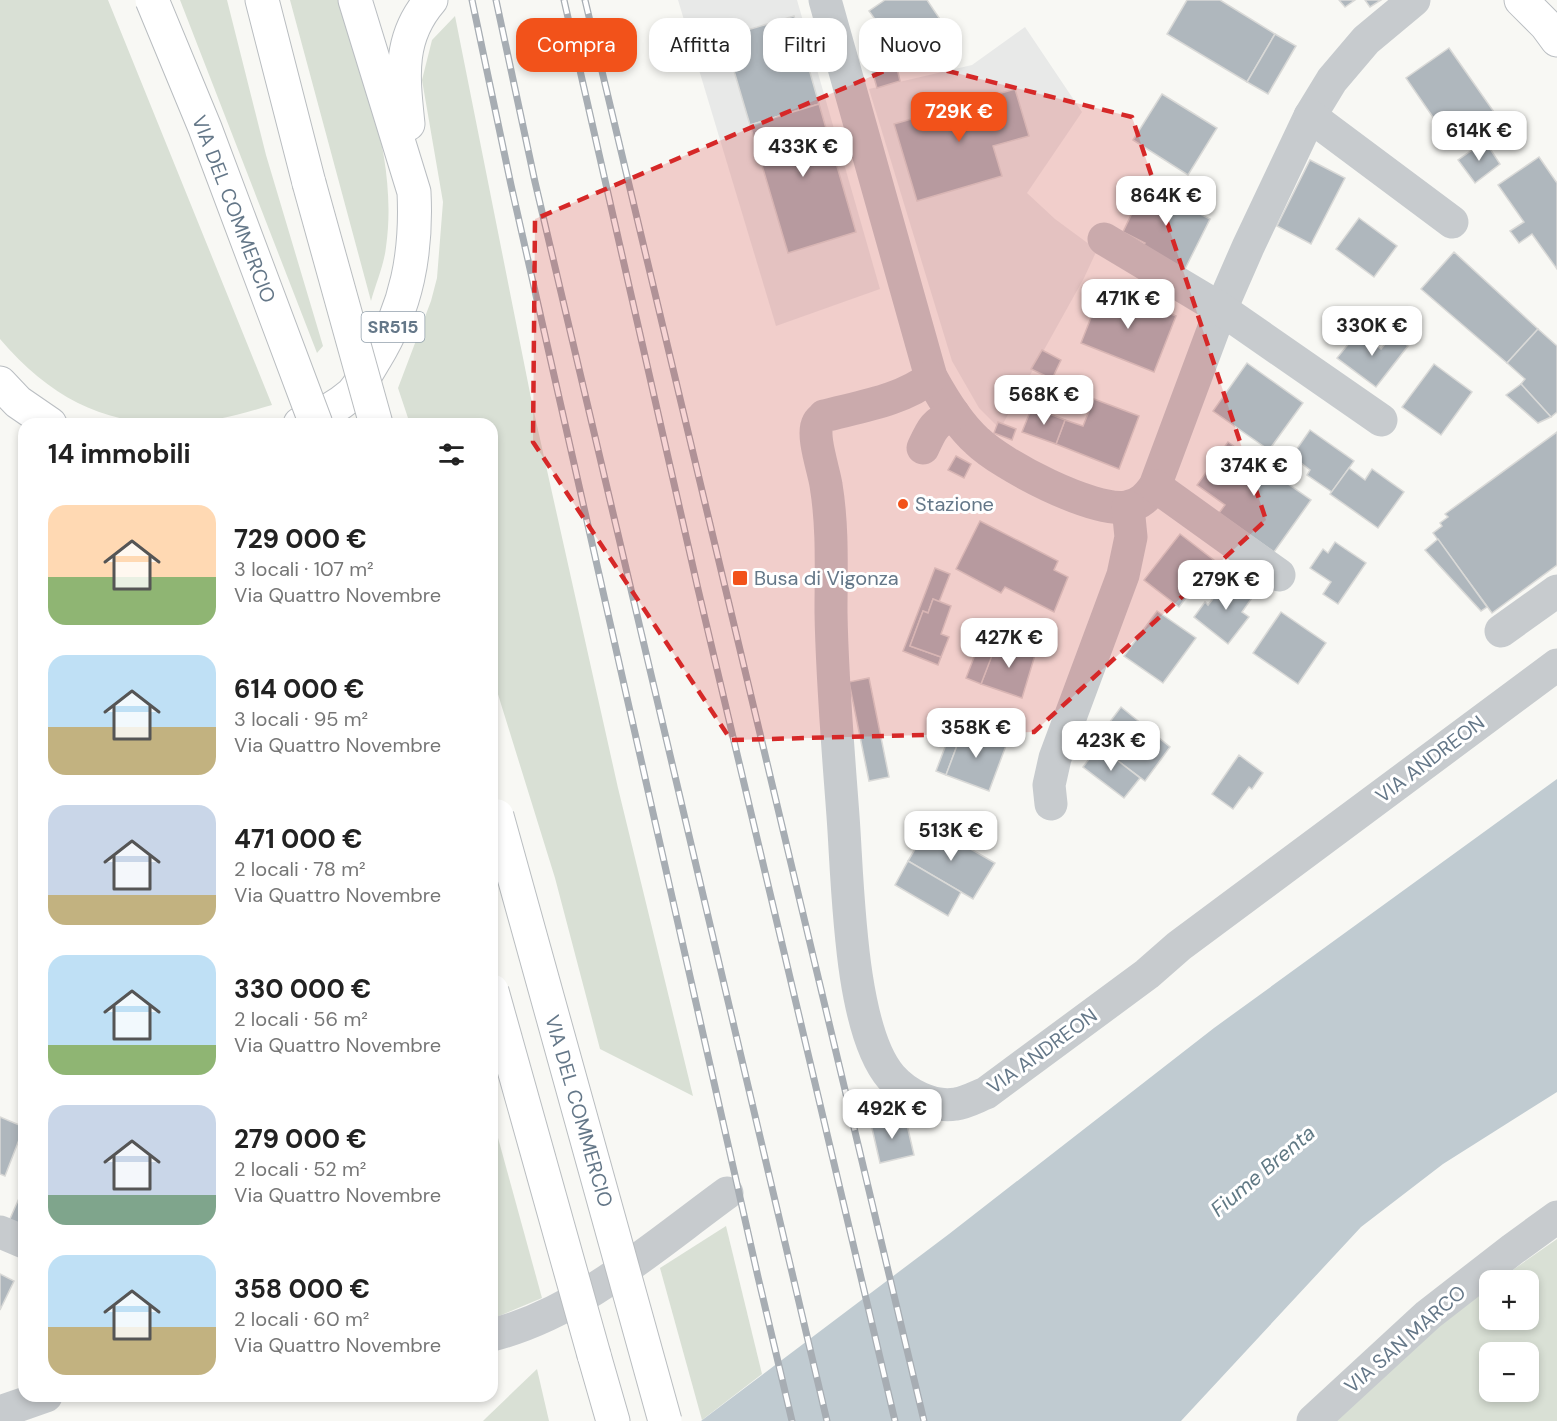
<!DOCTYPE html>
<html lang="it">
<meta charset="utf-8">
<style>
body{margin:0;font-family:"DM Sans",sans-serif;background:#f2f2f2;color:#222;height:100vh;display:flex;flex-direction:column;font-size:22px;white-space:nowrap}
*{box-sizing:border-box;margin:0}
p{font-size:20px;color:#767676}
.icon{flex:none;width:33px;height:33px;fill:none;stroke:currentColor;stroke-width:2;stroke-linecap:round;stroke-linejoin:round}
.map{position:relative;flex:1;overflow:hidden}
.sheet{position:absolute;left:18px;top:418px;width:480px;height:984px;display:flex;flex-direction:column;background:#fff;border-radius:18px;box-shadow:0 3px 9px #0003}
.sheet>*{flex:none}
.banner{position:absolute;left:516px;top:18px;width:570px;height:54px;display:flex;gap:12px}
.fabs{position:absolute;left:1479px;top:1270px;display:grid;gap:12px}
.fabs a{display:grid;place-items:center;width:60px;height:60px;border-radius:12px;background:#fff;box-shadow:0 3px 9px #0003;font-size:30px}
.price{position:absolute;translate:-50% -51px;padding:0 14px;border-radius:12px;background:#fff;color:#222;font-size:20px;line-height:39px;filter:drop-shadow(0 2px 3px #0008)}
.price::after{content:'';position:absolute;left:50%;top:36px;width:18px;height:14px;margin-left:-9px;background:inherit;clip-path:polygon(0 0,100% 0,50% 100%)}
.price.selected{background:#f2521a;color:#fff}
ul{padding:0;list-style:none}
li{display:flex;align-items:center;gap:18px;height:150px;padding:0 30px}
li span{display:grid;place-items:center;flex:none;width:168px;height:120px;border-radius:18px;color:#555}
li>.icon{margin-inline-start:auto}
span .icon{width:72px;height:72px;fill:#fffc;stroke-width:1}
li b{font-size:26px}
h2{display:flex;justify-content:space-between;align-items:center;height:72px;padding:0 30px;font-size:26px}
.tag{padding:0 21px;border-radius:18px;background:#fff;box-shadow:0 3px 9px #0003;font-size:21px;line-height:54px}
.tag.selected{background:#f2521a;color:#fff}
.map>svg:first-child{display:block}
.built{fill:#e8e9e8}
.green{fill:#d9e0d5;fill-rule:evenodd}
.water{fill:#c0cbd1}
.building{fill:#afb7bd;stroke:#d9d9d7;stroke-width:1.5}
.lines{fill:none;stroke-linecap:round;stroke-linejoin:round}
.major-casing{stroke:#babec2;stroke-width:35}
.highway-casing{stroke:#b9bdc0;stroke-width:35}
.minor{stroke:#c7cbce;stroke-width:33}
.major{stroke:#fff;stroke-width:33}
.highway{stroke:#fff;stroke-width:33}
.rail-casing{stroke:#a7adb3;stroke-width:7}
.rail{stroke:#fff;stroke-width:4.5;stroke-dasharray:14;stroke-linecap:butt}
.highway-bridge-casing{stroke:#b9bdc0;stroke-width:35;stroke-linecap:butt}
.highway-bridge{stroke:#fff;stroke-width:33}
.marked{fill:#d62828;fill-opacity:0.2;stroke:#d62828;stroke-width:4.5;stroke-dasharray:12 8;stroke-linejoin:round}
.poi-dot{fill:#f2521a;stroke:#fff;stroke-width:2}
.labels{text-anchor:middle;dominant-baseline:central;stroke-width:6;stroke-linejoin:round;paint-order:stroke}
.shield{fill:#fff;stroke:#92a0ac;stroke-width:1.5}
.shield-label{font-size:18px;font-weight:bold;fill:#647788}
.street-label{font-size:20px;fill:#647788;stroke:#fff}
.poi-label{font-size:20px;fill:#647788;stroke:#fff;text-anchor:start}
.water-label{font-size:21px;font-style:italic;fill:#607984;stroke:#fff}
</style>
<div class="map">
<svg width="1557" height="1421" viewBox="0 0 1557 1421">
<rect width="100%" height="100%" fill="#f8f8f4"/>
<g class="built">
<polygon points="678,0 797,0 880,289 776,326"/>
<polygon points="1025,27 1082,112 1027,193 1055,219 1097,250 1084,278 1000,429 979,408 952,361 869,89 972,65"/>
</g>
<g class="green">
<path d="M0,0H108L272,405C254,410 236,416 218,419C125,434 61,410 0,339Z"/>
<polygon points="180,0 227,0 266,155 323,346 317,353"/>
<path d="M290,0H339C365,80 398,162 386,247C384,265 376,283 371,301Z"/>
<polygon points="455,16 532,403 618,788 693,1096 600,1049 555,878 492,675 492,424 410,424 398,388 431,301 437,278 443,202 422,80 432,40"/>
<polygon points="492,1116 542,1298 492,1319"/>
<polygon points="726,1226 762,1374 702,1420 660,1268"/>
<path d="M1557,1239V1421H1335L1448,1316L1489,1286L1490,1320H1528V1281H1497ZM1490,1353H1528V1392H1490Z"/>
<polygon points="537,1369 549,1421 483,1421 486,1418"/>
</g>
<polygon class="water" points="1557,779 1557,1092 1443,1164 1361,1227 1181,1421 701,1421 949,1234 1214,1028"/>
<g class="building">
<polygon points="885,0 927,0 950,34 908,65 869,11"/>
<polygon points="1187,0 1220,0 1275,34 1247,82 1167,34"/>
<polygon points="1339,0 1355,0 1345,7"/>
<polygon points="1365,0 1381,0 1370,7"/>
<polygon points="794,16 819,104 750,125 724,37"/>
<polygon points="1275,34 1296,46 1268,94 1247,82"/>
<polygon points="1449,48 1494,112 1450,142 1406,78"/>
<polygon points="883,59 884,63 895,60 900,81 877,88 870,63"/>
<polygon points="1015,89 1029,136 993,146 1002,176 917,201 894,124"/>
<polygon points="1162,94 1217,128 1188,175 1133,140"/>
<polygon points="819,104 856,232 788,253 750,125"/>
<polygon points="1485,141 1500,164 1475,183 1458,160"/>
<polygon points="1539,157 1557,183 1557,269 1532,234 1519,243 1510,231 1524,222 1498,185"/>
<polygon points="1310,160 1345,178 1311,244 1277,226"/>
<polygon points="1145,186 1210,219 1185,269 1143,247 1145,243 1123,232"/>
<polygon points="1359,218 1397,246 1374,277 1336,249"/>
<polygon points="1454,252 1538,329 1507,363 1421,289"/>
<polygon points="1103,287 1176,316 1154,372 1081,343"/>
<polygon points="1538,329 1557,346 1557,412 1551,417 1521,384 1525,379 1507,363"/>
<polygon points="1358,332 1381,349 1393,334 1408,346 1376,387 1337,358"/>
<polygon points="1042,350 1061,360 1052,379 1031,369"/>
<polygon points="1247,363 1303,403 1269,450 1213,411"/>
<polygon points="1434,364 1472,392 1441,435 1402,407"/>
<polygon points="1521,384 1551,417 1538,423 1506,395"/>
<polygon points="1094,399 1139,416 1119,469 1056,444 1065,420 1083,426"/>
<polygon points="1032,407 1065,420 1056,444 1022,432"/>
<polygon points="998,422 1016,429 1012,440 994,433"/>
<polygon points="1310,430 1354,461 1332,492 1307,475 1310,470 1292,456"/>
<polygon points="1557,432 1557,565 1492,613 1433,533 1442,526 1440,523 1448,517 1445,514"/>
<polygon points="1228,442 1311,500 1274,552 1219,513 1225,505 1197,485"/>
<polygon points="956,456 971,464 964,478 948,470"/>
<polygon points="1349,468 1365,480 1372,469 1404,492 1378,528 1330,494"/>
<polygon points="980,521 1058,561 1054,570 1068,577 1054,612 1005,587 1001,593 956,569"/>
<polygon points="1180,534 1215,561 1179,607 1144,580"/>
<polygon points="1438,539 1487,607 1481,611 1425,550"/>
<polygon points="1335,542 1366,563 1338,604 1323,594 1331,582 1310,568 1323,549 1328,553"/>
<polygon points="935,568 950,574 939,602 933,599 928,613 923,611 910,646 941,657 938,665 903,651"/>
<polygon points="1230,577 1254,595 1242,612 1249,617 1228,644 1194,617 1205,602 1208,605"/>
<polygon points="933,599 951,606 941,634 949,637 941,657 910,646 923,611 928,613"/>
<polygon points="1157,611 1196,638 1163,683 1124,656"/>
<polygon points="1281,612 1326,643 1298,684 1253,653"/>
<polygon points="998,639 1035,655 1022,698 981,684"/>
<polygon points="978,647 993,653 981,684 966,678"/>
<polygon points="869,678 889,777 869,781 849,682"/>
<polygon points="1121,707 1170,747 1145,781 1094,743"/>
<polygon points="959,710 994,723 989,737 964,727 946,775 936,771"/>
<polygon points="964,727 1007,743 989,791 946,775"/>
<polygon points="1099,746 1140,778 1124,798 1083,767"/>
<polygon points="1239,755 1263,773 1252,789 1249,787 1233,809 1212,794"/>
<polygon points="929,825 995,863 973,899 908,861"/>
<polygon points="908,861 961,892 948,916 895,885"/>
<polygon points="905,1116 914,1155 880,1163 871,1124"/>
<polygon points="0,1117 24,1127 5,1176 0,1174"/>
<polygon points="24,1187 24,1226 9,1221"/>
<polygon points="0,1274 14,1281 0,1310"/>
</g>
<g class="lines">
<defs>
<g id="major">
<polyline points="1521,0 1546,25 1557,40"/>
<path d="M408,124C403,77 398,38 431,0"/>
<polyline points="0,383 18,402 50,424"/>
<path d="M300,424C318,417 337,407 352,394C361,384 368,371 375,359C407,307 417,253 414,192L355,0"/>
</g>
<g id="highway">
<polyline points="262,0 309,183"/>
<polyline points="594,1355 613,1421"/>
</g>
</defs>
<use href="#major" class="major-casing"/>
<use href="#highway" class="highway-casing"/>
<g class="minor">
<path d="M825,0L931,377C943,399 958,424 977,441C1003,466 1092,512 1126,507C1140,505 1148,496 1155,486L1221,309L1248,247L1310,116L1332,80L1366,40L1414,0"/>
<polyline points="1310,116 1452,222"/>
<polyline points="1104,239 1221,309 1381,420"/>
<path d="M931,377C904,400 858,407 824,416C822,419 819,420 818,423C811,434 824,471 826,485C833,527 831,570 831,612C832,680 838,748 843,816C848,882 849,1028 891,1077C906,1094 932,1108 956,1104C965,1103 976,1097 986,1093L1147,974L1179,946L1557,665"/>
<path d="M923,448C932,428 934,423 954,414"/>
<polyline points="1155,486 1279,575"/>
<polyline points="1501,631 1557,591"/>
<polyline points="1051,804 1049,785 1055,758 1123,575 1131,537 1128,507"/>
<polyline points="0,1232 24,1242"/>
<path d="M492,1335C581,1312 654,1246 727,1193"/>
<polyline points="0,1412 46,1396"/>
<polyline points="1313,1421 1428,1315 1513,1249 1557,1217"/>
</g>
<use href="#major" class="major"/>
<use href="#highway" class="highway"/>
<defs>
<g id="rail">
<polyline points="472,0 511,185 758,1277 792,1421"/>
<polyline points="496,0 535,182 827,1421"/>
<polyline points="564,0 698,589 895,1421"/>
<polyline points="585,0 924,1421"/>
</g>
</defs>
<use href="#rail" class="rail-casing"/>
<use href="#rail" class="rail"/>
<defs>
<g id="highway-bridge">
<polyline points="152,0 205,128 316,424"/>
<polyline points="309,183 376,424"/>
<polyline points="497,816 665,1421"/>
<polyline points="492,991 594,1355"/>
</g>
</defs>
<use href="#highway-bridge" class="highway-bridge-casing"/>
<use href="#highway-bridge" class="highway-bridge"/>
</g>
<path class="marked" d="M908,61L1132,117L1266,520L1034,732L731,740L533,442L535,219Z"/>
<g class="poi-dot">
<circle cx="903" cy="504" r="6"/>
<rect x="732" y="570" width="16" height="16" rx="3"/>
</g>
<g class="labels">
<rect class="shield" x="361.5" y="312" width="63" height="30" rx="4.5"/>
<g class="shield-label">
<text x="393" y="327">SR515</text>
</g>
<g class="street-label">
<text transform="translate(234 209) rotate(69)">VIA DEL COMMERCIO</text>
<text transform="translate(1430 759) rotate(-37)">VIA ANDREON</text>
<text transform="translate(1042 1051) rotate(-36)">VIA ANDREON</text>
<text transform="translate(579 1111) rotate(74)">VIA DEL COMMERCIO</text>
<text transform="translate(1405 1339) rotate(-41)">VIA SAN MARCO</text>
</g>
<g class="poi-label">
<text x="915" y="504">Stazione</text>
<text x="754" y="578">Busa di Vigonza</text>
</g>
<g class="water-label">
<text transform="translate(1263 1171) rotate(-40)">Fiume Brenta</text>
</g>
</g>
</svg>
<div class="fabs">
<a>+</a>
<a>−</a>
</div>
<b class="price selected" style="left:959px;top:143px">729K €</b>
<b class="price" style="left:1479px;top:162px">614K €</b>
<b class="price" style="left:803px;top:178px">433K €</b>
<b class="price" style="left:1166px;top:227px">864K €</b>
<b class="price" style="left:1128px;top:330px">471K €</b>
<b class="price" style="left:1372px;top:357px">330K €</b>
<b class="price" style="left:1044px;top:426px">568K €</b>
<b class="price" style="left:1254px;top:497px">374K €</b>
<b class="price" style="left:1226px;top:611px">279K €</b>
<b class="price" style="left:1009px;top:669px">427K €</b>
<b class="price" style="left:976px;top:759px">358K €</b>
<b class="price" style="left:1111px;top:772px">423K €</b>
<b class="price" style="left:951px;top:862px">513K €</b>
<b class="price" style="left:892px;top:1140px">492K €</b>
<div class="banner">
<a class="tag selected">Compra</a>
<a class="tag">Affitta</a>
<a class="tag">Filtri</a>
<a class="tag">Nuovo</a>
</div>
<section class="sheet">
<h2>14 immobili<svg class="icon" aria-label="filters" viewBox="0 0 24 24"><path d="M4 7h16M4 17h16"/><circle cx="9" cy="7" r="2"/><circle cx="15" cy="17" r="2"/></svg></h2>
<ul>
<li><span style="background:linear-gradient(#ffd9b3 60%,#8fb573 0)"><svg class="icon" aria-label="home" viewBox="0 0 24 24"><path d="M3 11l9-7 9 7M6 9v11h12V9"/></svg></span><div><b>729 000 €</b><p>3 locali · 107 m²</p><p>Via Quattro Novembre</p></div></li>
<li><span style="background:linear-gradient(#bfe0f5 60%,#c2b280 0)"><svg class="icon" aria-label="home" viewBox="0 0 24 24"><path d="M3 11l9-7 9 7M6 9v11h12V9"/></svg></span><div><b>614 000 €</b><p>3 locali · 95 m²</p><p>Via Quattro Novembre</p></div></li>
<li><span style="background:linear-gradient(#c9d6e8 75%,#c2b280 0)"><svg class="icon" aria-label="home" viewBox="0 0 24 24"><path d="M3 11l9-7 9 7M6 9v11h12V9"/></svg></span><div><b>471 000 €</b><p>2 locali · 78 m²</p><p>Via Quattro Novembre</p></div></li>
<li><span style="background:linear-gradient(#bfe0f5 75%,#8fb573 0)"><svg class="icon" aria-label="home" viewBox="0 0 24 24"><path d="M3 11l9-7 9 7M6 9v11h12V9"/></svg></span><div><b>330 000 €</b><p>2 locali · 56 m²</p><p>Via Quattro Novembre</p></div></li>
<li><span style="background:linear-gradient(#c9d6e8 75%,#7fa58c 0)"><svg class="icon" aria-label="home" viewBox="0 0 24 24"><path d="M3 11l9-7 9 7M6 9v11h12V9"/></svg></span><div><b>279 000 €</b><p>2 locali · 52 m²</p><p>Via Quattro Novembre</p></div></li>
<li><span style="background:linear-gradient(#bfe0f5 60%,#c2b280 0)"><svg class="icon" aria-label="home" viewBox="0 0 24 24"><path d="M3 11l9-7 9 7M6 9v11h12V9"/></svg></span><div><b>358 000 €</b><p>2 locali · 60 m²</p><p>Via Quattro Novembre</p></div></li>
</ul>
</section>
</div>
